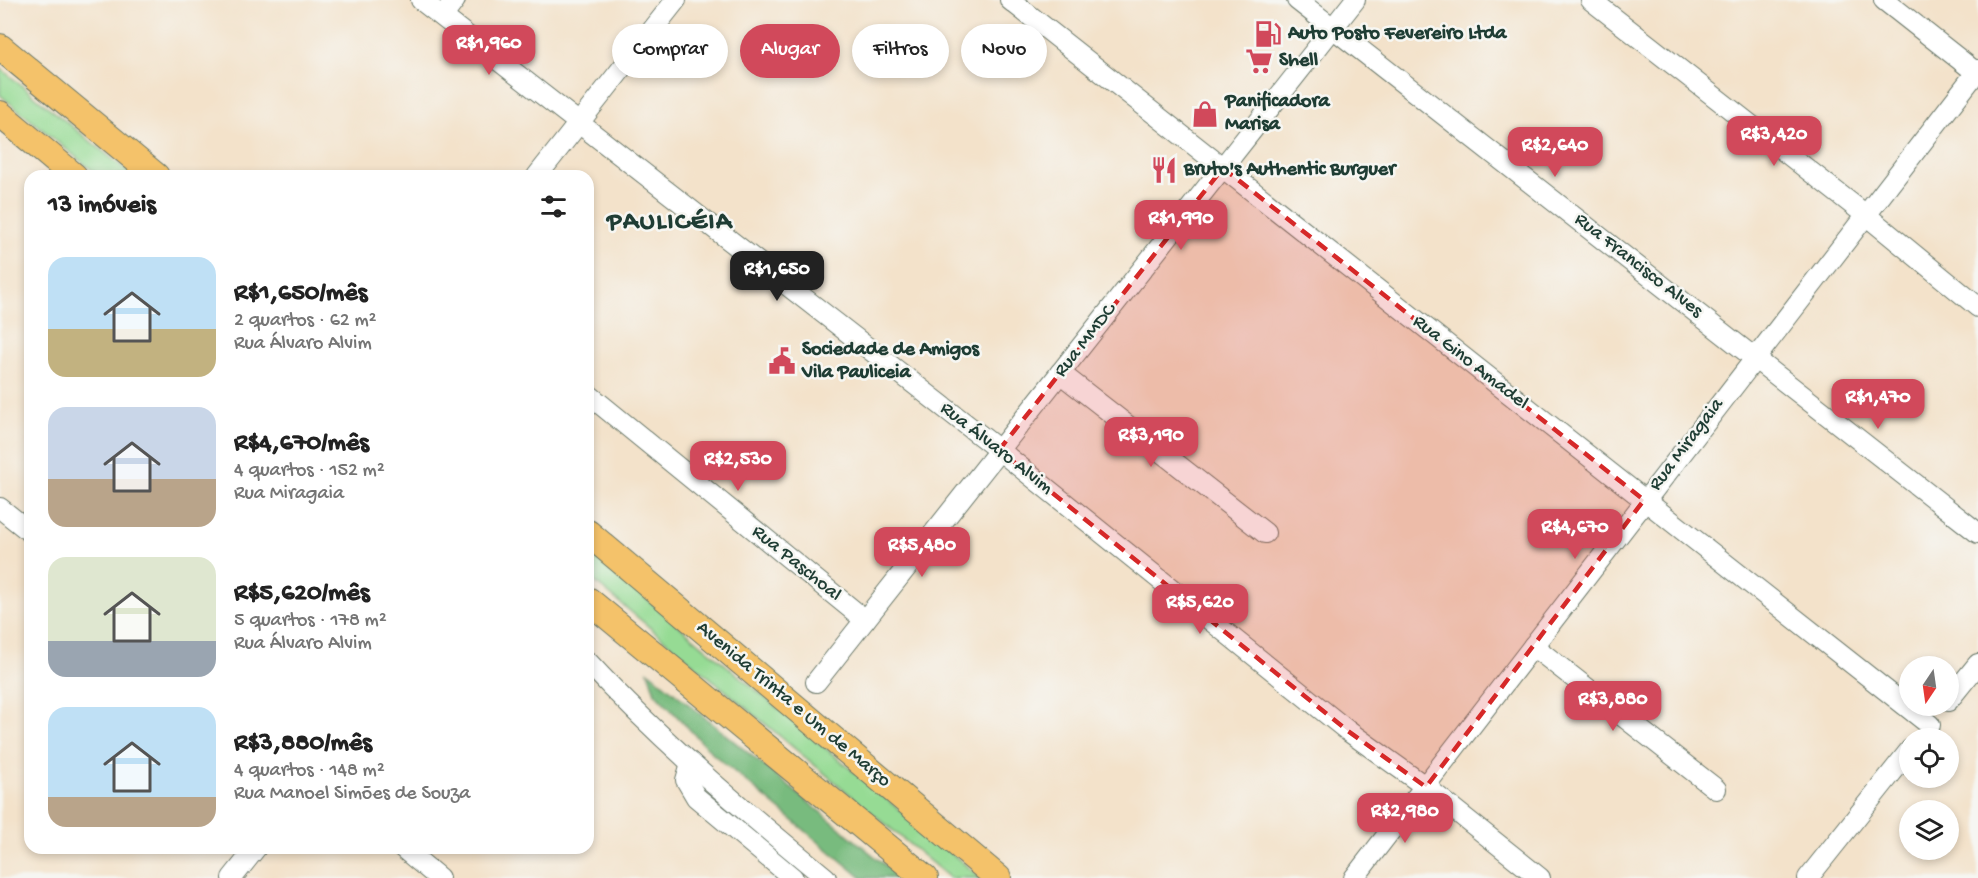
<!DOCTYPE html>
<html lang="pt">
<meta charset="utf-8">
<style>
body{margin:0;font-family:"Gochi Hand",sans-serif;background:#f2f2f2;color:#222;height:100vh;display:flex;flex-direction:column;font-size:22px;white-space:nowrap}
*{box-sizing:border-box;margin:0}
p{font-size:20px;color:#767676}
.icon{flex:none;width:33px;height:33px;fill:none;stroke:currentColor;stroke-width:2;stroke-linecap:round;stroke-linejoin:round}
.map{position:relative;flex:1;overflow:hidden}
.sheet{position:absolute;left:24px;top:170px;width:570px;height:684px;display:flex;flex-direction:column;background:#fff;border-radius:18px;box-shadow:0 3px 9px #0003}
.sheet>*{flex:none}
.guide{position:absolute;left:612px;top:24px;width:570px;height:54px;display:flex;gap:12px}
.needle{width:39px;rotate:193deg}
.buttons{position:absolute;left:1899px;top:656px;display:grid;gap:12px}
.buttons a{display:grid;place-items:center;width:60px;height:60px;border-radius:50%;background:#fff;box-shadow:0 3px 9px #0003;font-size:30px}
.price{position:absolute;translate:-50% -51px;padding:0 14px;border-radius:12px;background:#d1495b;color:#fff;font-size:20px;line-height:39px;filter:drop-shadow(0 2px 3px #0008)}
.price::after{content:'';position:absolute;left:50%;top:36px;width:18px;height:14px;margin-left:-9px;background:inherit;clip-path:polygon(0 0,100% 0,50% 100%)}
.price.active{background:#222;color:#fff}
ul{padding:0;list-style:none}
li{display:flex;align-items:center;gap:18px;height:150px;padding:0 24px}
li span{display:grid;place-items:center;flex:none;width:168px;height:120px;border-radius:18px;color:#555}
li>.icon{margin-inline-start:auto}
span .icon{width:72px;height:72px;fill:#fffc;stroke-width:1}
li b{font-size:26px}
h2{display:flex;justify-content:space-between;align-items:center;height:72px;padding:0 24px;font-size:26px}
.pill{padding:0 21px;border-radius:27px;background:#fff;box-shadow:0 3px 9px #0003;font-size:21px;line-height:54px}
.pill.active{background:#d1495b;color:#fff}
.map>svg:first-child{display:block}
.green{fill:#96db94;stroke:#5a8c64;stroke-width:1.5}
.forest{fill:#78bb7e;stroke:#4c7c59;stroke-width:1.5}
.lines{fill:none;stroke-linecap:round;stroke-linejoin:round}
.minor-casing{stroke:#697768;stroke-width:22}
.major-casing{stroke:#697768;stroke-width:28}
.minor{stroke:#fff;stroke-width:20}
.major{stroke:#f4c26a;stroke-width:26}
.marked{fill:#d62828;fill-opacity:0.2;stroke:#d62828;stroke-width:4.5;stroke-dasharray:12 8;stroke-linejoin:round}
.labels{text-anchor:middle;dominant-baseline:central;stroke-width:5;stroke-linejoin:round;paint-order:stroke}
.poi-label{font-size:20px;font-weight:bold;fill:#1f3d34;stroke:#f6f6f2;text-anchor:start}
.street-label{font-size:20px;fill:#1f3d34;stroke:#f6f6f2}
.district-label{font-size:26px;font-weight:bold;letter-spacing:1.5px;fill:#1f3d34;stroke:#f6f6f2}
</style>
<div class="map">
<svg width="1978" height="878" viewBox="0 0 1978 878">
<rect width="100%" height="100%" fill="#f6f6f2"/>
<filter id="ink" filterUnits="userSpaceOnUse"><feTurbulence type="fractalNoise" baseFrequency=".0167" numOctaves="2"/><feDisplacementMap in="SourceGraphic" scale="12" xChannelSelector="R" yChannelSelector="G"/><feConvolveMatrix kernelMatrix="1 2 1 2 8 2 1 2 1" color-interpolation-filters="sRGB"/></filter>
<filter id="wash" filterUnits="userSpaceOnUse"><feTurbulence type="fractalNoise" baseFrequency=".008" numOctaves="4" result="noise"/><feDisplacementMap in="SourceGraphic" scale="24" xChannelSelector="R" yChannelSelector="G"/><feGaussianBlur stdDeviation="1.35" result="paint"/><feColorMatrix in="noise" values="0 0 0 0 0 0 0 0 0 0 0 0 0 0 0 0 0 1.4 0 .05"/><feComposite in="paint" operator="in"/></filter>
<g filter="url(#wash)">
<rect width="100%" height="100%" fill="#f3e2ca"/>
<g class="green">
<polygon points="0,68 132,175 98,175 0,95"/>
<polygon points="588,550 981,878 950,878 588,576"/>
</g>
<polygon class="forest" points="648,671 901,878 862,878 713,754 655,693"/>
</g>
<g filter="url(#ink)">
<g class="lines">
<defs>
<g id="minor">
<polyline points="421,0 999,450 1348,731 1426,787 1540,878"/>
<polyline points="1010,0 1930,725"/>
<polyline points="1297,0 1978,533"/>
<polyline points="1591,0 1867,216 1978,307"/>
<polyline points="1884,0 1978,74"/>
<polyline points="443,16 455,0"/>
<polyline points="537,176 676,0"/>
<polyline points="1060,373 1265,533"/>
<polyline points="588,394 865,620"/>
<polyline points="0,508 30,532"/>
<polyline points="1533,646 1716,789"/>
<path d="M588,662C661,741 743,810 826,878"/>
<polyline points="816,682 1355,0"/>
<polyline points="1948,701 1978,664"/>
<polyline points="691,763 686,780 696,797 793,878"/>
<polyline points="403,848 439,878"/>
<polyline points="232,878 256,848"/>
<polyline points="1354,878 1978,70"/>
<polyline points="1808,878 1910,750"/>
</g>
<g id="major">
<polyline points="0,47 156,176"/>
<polyline points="0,114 74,176"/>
<polyline points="588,533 998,878"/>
<polyline points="588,600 925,878"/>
</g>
</defs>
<use href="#minor" class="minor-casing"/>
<use href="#major" class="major-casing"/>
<use href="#minor" class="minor"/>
<use href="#major" class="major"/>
</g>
</g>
<path class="marked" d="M1223,168L1644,500L1426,787L1348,731L999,450Z"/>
<defs>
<symbol id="fuel-bare" viewBox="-9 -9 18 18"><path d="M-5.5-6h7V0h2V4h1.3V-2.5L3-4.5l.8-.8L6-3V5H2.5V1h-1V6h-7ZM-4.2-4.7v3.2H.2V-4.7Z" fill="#d1495b" stroke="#f6f6f2" stroke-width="2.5" paint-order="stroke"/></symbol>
<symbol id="supermarket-bare" viewBox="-9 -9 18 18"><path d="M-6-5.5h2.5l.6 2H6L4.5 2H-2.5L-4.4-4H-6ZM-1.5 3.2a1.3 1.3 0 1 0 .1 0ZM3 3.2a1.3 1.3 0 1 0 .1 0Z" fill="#d1495b" stroke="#f6f6f2" stroke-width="2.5" paint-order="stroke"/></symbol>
<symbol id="shop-bare" viewBox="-9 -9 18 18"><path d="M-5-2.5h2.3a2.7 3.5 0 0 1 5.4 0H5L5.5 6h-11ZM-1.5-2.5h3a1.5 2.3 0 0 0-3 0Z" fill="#d1495b" stroke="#f6f6f2" stroke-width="2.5" paint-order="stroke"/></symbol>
<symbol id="restaurant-bare" viewBox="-9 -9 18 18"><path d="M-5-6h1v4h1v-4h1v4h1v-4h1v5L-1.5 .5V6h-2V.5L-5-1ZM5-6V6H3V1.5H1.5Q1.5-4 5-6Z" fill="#d1495b" stroke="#f6f6f2" stroke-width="2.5" paint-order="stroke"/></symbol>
<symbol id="civic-bare" viewBox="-9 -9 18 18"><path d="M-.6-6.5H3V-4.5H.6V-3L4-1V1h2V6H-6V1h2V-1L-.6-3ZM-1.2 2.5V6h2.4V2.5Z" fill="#d1495b" stroke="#f6f6f2" stroke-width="2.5" paint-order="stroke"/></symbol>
</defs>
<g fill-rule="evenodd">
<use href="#fuel-bare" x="1249" y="15" width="38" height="38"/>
<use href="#supermarket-bare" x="1240" y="42" width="38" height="38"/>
<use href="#shop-bare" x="1186" y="95" width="38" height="38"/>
<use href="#restaurant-bare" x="1145" y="151" width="38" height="38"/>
<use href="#civic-bare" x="763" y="342" width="38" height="38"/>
</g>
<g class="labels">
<g class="poi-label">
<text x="1288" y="34">Auto Posto Fevereiro Ltda</text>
<text x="1279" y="61">Shell</text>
<text x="1225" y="102">Panificadora<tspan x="1225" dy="23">Marisa</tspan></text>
<text x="1184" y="170">Bruto's Authentic Burguer</text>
<text x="802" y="350">Sociedade de Amigos<tspan x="802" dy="23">Vila Pauliceia</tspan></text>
</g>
<g class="street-label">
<text transform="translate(1638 266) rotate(38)">Rua Francisco Alves</text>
<text transform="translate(1086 341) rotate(-52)">Rua MMDC</text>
<text transform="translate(1470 363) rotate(38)">Rua Gino Amadel</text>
<text transform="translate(1687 445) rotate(-53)">Rua Miragaia</text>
<text transform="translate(996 449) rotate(38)">Rua Álvaro Alvim</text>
<text transform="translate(796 564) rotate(39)">Rua Paschoal</text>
<text transform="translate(793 705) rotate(40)">Avenida Trinta e Um de Março</text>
</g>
<g class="district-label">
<text x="670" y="223">PAULICÉIA</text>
</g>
</g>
</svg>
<div class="buttons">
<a><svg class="needle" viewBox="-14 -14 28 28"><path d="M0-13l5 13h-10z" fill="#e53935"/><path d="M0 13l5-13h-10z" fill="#767676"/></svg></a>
<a><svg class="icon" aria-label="locate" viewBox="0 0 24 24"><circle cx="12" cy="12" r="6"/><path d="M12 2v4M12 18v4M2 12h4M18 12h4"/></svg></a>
<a><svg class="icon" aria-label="layers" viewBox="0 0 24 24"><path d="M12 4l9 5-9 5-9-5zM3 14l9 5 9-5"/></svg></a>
</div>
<b class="price" style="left:489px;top:76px">R$1,960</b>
<b class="price" style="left:1774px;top:167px">R$3,420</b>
<b class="price" style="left:1555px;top:178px">R$2,640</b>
<b class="price" style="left:1181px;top:251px">R$1,990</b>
<b class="price active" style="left:777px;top:302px">R$1,650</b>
<b class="price" style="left:1878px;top:430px">R$1,470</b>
<b class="price" style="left:1151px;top:468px">R$3,190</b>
<b class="price" style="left:738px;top:492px">R$2,530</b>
<b class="price" style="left:1575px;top:560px">R$4,670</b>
<b class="price" style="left:922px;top:578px">R$5,480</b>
<b class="price" style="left:1200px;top:635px">R$5,620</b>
<b class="price" style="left:1613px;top:732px">R$3,880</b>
<b class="price" style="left:1405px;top:844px">R$2,980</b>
<div class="guide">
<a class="pill">Comprar</a>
<a class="pill active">Alugar</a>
<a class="pill">Filtros</a>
<a class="pill">Novo</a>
</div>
<section class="sheet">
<h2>13 imóveis<svg class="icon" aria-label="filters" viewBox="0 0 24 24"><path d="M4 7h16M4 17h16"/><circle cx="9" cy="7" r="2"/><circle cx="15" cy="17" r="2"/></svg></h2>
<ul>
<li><span style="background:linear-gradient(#bfe0f5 60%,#c2b280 0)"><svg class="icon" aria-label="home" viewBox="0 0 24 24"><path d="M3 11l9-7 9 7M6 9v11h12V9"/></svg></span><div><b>R$1,650/mês</b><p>2 quartos · 62 m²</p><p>Rua Álvaro Alvim</p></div></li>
<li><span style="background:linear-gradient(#c9d6e8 60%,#b9a48a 0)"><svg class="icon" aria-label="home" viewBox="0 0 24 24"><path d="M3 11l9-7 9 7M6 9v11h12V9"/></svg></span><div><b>R$4,670/mês</b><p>4 quartos · 152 m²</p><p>Rua Miragaia</p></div></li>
<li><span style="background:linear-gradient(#dfe7d0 70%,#9aa5b1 0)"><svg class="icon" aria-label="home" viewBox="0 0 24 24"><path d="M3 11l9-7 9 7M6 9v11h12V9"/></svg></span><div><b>R$5,620/mês</b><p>5 quartos · 178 m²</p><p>Rua Álvaro Alvim</p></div></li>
<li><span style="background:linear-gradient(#bfe0f5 75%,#b9a48a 0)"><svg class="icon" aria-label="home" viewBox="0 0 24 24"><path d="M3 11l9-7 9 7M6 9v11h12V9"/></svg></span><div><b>R$3,880/mês</b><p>4 quartos · 148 m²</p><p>Rua Manoel Simões de Souza</p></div></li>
</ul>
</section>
</div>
